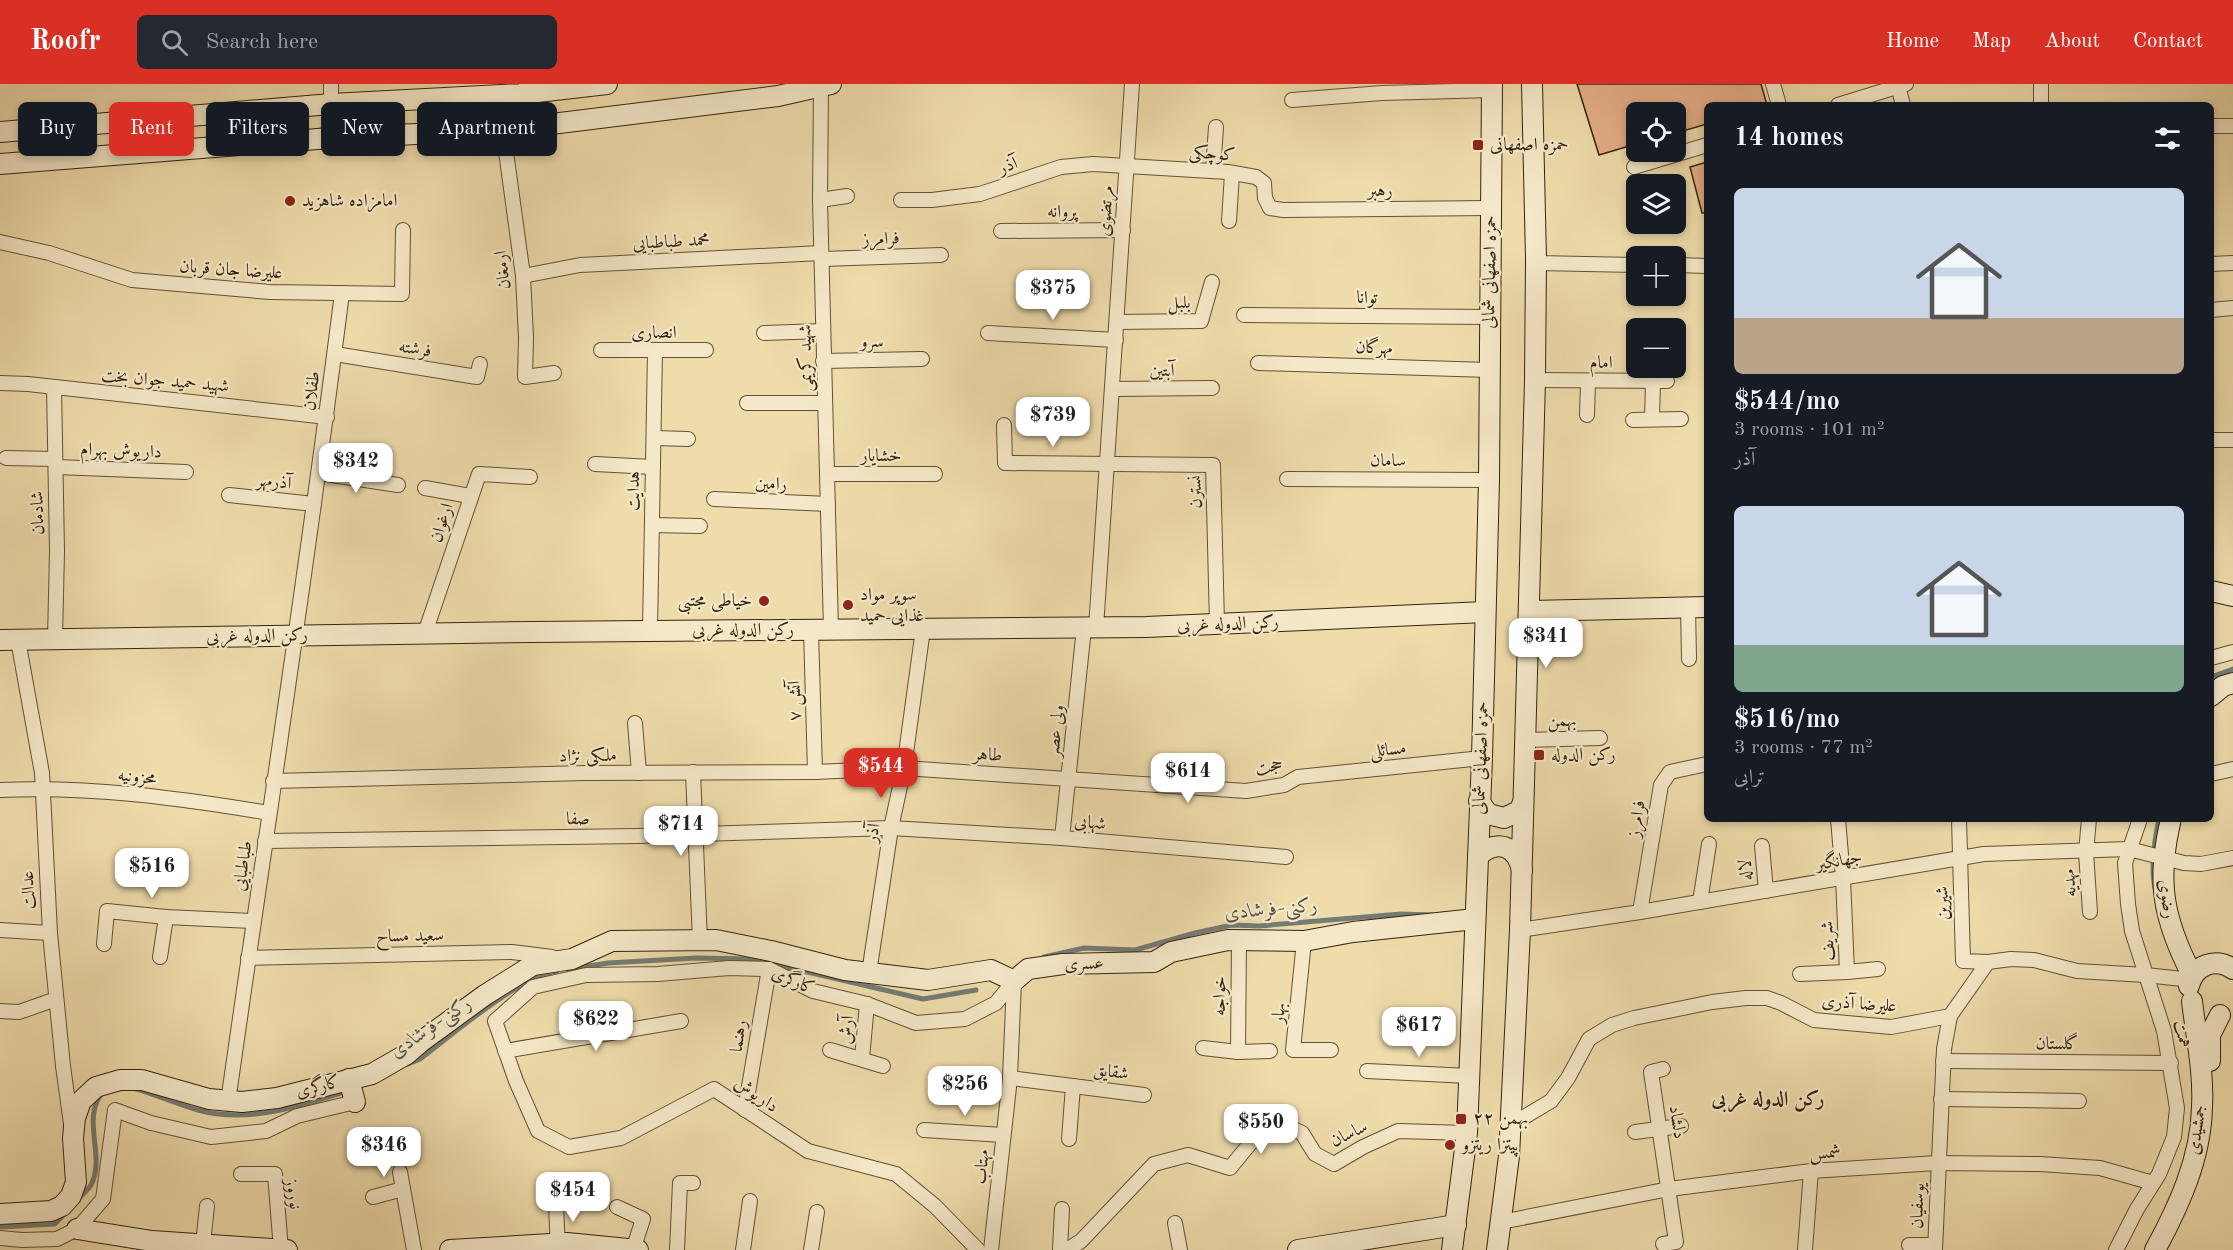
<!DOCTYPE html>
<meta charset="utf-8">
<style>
body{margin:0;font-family:"Old Standard TT",Amiri,serif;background:#242831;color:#f1f3f6;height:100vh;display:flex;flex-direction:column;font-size:22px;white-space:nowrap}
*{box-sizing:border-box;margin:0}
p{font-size:20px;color:#9ea1a6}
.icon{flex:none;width:33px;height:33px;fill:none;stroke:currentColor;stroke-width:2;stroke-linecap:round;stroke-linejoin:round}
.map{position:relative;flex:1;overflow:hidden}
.sheet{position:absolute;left:1704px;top:18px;width:510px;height:720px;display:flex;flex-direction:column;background:#171b24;border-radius:9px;box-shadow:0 3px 9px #0003}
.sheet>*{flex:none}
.hud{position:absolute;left:18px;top:18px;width:570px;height:54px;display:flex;gap:12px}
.buttons{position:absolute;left:1626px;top:18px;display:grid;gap:12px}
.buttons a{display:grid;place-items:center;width:60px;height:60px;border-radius:9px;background:#171b24;box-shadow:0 3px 9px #0003;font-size:30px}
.price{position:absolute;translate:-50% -51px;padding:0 14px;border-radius:12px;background:#fff;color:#222;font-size:20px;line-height:39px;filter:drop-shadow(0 2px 3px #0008)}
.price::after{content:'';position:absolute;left:50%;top:36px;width:18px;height:14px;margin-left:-9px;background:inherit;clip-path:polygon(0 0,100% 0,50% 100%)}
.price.current{background:#d93025;color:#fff}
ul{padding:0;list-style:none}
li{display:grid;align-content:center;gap:12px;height:318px;padding:0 30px}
li span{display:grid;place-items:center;height:186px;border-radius:9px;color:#555}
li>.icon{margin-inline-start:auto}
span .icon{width:108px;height:108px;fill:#fffc;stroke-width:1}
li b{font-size:26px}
h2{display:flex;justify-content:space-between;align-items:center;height:72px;padding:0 30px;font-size:26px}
.pill{padding:0 21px;border-radius:9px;background:#171b24;box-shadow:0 3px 9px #0003;font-size:21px;line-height:54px}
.pill.current{background:#d93025;color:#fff}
header{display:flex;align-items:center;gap:36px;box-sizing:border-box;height:84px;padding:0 30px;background:#d93025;color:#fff}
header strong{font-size:28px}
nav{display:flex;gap:33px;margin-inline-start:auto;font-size:21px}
.search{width:420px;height:54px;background:#242831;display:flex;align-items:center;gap:15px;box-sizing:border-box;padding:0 21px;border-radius:9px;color:#9ea1a6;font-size:22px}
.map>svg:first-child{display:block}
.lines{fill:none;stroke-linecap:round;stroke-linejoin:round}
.stream{stroke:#747c73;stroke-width:5}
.building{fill:#e5ae87;stroke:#33230f;stroke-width:1.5}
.street-casing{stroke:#625136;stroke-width:16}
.secondary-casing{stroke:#33230f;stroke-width:22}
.street{stroke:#f5e8c8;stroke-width:14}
.secondary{stroke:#f5e8c8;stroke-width:20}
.poi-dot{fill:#8f2418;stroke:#f5e8c8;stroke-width:2}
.labels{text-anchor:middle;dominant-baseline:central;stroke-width:4.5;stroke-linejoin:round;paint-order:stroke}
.poi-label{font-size:18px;fill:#33230f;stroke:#f5e8c8;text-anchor:start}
.street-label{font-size:18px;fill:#33230f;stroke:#f5e8c8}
.water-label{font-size:20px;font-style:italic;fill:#545041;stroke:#f5e8c8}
.neighbourhood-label{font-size:20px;font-weight:bold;fill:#33230f;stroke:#f5e8c8}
</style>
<header>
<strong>Roofr</strong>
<div class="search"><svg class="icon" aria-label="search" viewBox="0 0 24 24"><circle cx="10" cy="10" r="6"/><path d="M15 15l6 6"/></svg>Search here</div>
<nav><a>Home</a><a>Map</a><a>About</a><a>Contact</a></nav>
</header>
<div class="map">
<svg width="2233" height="1166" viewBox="0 0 2233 1166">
<rect width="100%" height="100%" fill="#efdcab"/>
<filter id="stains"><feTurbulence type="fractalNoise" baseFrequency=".00333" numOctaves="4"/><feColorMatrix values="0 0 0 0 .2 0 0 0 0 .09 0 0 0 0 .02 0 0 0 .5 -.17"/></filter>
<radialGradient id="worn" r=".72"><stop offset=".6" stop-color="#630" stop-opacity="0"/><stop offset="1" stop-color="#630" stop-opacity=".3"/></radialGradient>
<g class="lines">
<g class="stream">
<polyline points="2211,593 2233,585"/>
<path d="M2156,809C2150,786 2154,758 2159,735"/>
<polyline points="1044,873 1084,864 1135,866 1195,849 1232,841 1259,842 1401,830 1433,831"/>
<polyline points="569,885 608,879 696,874 751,875 923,915 976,906"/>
<path d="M408,980L420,975C453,950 519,893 557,887"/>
<path d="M133,1004C155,1010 176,1020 198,1026C247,1040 301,1022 347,1007"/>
<path d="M78,1115C82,1111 88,1106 91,1101C106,1072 81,1036 102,1009"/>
<polyline points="0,1143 55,1140 66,1128"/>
</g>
</g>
<g class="building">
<polygon points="1577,0 1761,0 1767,21 1707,21 1707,40 1676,49 1676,28 1636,28 1636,60 1599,71"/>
<polygon points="1707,78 1707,129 1702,129 1690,83"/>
</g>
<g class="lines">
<defs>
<g id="street">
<polyline points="1773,0 1779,21"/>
<polyline points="2041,0 2041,21"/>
<polyline points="821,2 820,116 831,546"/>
<polyline points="1898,2 1903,21"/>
<polyline points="1292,16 1382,9 1492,6"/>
<polyline points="331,20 331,0"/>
<polyline points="1838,21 1906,0"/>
<polyline points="2211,42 2233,42"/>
<polyline points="503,46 523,192 526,254 525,293 554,289"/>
<polyline points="1634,83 1707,61"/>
<polyline points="1213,87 1216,43"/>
<polyline points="820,116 847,112"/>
<polyline points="901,116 932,116 980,110 1061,83 1093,80 1228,88 1256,93 1264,99 1265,114 1270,124 1283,126 1491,124"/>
<polyline points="1229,137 1232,90"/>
<polyline points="1001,147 1123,146"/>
<polyline points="0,158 49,169 132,196 270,208 402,210 403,146"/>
<polyline points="822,175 941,171"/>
<polyline points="1536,179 1636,181"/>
<polyline points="2211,180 2233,179"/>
<polyline points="1676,181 1707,182"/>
<polyline points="523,192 580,181 821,169"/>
<polyline points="2211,226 2233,224"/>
<polyline points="1244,231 1490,233"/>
<polyline points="1117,238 1201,237 1212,198"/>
<polyline points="764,249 823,247"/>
<polyline points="988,249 1116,256"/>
<polyline points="601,266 706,266"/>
<polyline points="335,270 477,293 480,280"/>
<polyline points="823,277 922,275"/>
<polyline points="1258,279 1489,286"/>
<polyline points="1535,296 1667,297"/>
<polyline points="0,299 28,300 327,333"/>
<polyline points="54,303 57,467 55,555"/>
<polyline points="1112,305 1212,304"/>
<polyline points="747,319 825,319"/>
<polyline points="1587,331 1588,297"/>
<polyline points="1652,335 1653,297"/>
<polyline points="1633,336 1681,335"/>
<polyline points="1004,341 1005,379 1213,381 1217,540"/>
<polyline points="654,354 688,355"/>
<polyline points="2211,356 2233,356"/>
<polyline points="6,374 55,375"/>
<polyline points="595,380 653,383"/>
<polyline points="56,383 186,388"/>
<polyline points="319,389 398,401"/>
<polyline points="827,390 935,390"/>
<polyline points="1287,395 1489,396"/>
<polyline points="425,404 470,412"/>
<polyline points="229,411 314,420"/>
<polyline points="714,415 828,420"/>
<polyline points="652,441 700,442"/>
<polyline points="1688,523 1689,575"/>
<polyline points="1096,544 1132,0"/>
<polyline points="811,546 815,688"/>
<polyline points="650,547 655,267"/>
<polyline points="425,549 479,390 530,393"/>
<polyline points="18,556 42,689 50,849 63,982 71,1040"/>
<polyline points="2211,574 2233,568"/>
<polyline points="635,639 639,689"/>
<polyline points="1525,656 1600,654"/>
<polyline points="693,688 700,858"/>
<polyline points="2211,690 2233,685"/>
<polyline points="273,697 585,689 815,688 904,684 1246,707 1284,701 1298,693 1482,674"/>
<path d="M0,706C90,702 180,714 269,729"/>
<polyline points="1838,735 1843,794 1847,888 1878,885"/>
<polyline points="1959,735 1963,877 1988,878"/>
<polyline points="2089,735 2086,768 2090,828"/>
<polyline points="1062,754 1084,544"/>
<polyline points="265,757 638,752 891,744 1062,754 1286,773"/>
<polyline points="1762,762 1766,807"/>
<polyline points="1700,818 1709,760"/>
<polyline points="1640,828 1661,701 1670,688 1707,680"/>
<polyline points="0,846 50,849"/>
<polyline points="1520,846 1640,828 1984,770 2129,765 2184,779 2201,780 2233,774"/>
<polyline points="1304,857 1293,966 1331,966"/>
<polyline points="104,860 107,827 166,833 252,837"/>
<polyline points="160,873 166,833"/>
<polyline points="248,874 512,868 552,873"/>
<polyline points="869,889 891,744 904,684 923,545"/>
<polyline points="1800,890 1847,888"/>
<polyline points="0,927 19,928 56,915"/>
<polyline points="1203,964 1238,968 1270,967"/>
<polyline points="830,966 883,982"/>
<polyline points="505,967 681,937"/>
<polyline points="1238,968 1239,856"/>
<polyline points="862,974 867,920"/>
<polyline points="1943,977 2171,979"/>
<polyline points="1367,987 1469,992"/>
<polyline points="1010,994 1144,1011"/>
<polyline points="1941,1015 2079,1017"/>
<path d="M228,1018C266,749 308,480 342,209"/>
<polyline points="745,1026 769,885"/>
<polyline points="1511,1041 1551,1017 1568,994 1589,955 1612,941 1634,934 1712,918 1746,914 1767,914 1781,919 1814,936 1891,943 1950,932 1988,878 2011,875 2034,876 2077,887 2146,891 2191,896"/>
<polyline points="924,1046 1003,1051"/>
<polyline points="1635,1048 1681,1042"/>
<polyline points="1069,1055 1073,1002"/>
<polyline points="400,1088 414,1166"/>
<polyline points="241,1090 275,1090 281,1166"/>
<polyline points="373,1113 403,1105"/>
<polyline points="556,1120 558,1166"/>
<polyline points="617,1123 643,1135 633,1166"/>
<polyline points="1501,1138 1669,1105 1811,1087 1937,1079 2040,1080 2100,1084 2153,1099"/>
<polyline points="1175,1139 1180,1166"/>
<polyline points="0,1154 22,1156 57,1155 77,1145 103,1115 115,1026 151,1039 211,1053 266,1047 297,1032 355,1018"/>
<polyline points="203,1160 207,1122"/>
<polyline points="1663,1160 1676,1158 1651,988 1663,985"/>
<polyline points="1909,1161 1935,1161"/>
<polyline points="677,1166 680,1099 693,1099"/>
<polyline points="743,1166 750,1117"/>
<polyline points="811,1166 817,1128"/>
<polyline points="978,1166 935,1122 896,1090 808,1067 714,1005 621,1054 569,1063 538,1047 516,997 495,937 533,903 586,891 658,890 729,884 769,885 813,907 867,920 916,939 965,935 996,919 1014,897"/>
<polyline points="991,1166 1010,994 1014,897"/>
<polyline points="1060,1166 1062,1125"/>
<polyline points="1067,1166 1081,1157 1154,1080 1188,1071 1230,1084 1262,1045 1282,1040 1302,1049 1315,1070 1334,1080 1363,1063 1398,1047 1467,1049"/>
<polyline points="1805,1166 1811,1087"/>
<polyline points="1935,1166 1944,965 1950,932"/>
<polyline points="2116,1166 2137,1125 2159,1090 2174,1053 2177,1024 2164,947 2132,847 2128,820 2125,779 2140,735"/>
</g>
<g id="secondary">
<polyline points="0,48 331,20 520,10 607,0"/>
<polyline points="0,80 330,54 503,46 778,12 831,0"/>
<polyline points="2211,507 2233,512"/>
<polyline points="1530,527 1707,523"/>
<polyline points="0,556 532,548 1146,543 1485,528"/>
<polyline points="2211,612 2223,602 2233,599"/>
<polyline points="1479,717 1488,730 1504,734 1519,727 1523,719"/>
<path d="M2171,735C2156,797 2163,835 2192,891"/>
<path d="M1478,772C1497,755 1516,761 1522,786"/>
<path d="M2189,902C2194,881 2215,873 2233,885"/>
<polyline points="2210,977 2210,951 2220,931"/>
<polyline points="349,995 355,1018"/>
<polyline points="0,1130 51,1127 62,1122 71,1112 76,1098 73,1054 75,1034 81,1017 96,1003 120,996 142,996 209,1015 242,1018 277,1014 372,990 407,970 422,957 485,911 533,881 572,875 612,857 716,856 771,867 845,886 928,896 991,886 1014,897 1028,885 1063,880 1154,878 1171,868 1228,856 1304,857 1353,848 1475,835"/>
<polyline points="77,1145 152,1157 287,1166"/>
<polyline points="450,1166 567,1159 638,1166"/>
<polyline points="1298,1166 1456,1141"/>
<polyline points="1452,1166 1467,1049 1482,674 1489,396 1492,0"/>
<polyline points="1497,1166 1509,1072 1520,846 1535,296 1536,175 1532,0"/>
<path d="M2155,1166C2179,1122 2201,1074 2202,1023C2204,988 2196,952 2192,917"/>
</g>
</defs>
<use href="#street" class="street-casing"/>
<use href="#secondary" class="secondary-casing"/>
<use href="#street" class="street"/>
<use href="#secondary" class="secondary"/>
</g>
<g class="poi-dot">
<rect x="1472" y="55" width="12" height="12" rx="3"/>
<circle cx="290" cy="117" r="6"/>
<circle cx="764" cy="517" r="6"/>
<circle cx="848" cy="521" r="6"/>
<rect x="1533" y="665" width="12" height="12" rx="3"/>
<rect x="1455" y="1029" width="12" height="12" rx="3"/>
<circle cx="1450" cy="1061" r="6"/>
</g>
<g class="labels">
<g class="poi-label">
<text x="1490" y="61">حمزه اصفهانی</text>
<text x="302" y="117">امامزاده شاهزید</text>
<text x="860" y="511">سوپر مواد<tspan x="860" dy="21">غذایی حمید</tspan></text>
<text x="752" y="517" text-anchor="end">خیاطی مجتبی</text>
<text x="1551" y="671">رکن الدوله</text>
<text x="1473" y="1035">۲۲ بهمن</text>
<text x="1462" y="1061">پیتزا ریتزو</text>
</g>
<g class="street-label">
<text transform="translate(1212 70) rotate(4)">کوچکی</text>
<text transform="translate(1008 82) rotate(-20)">آذر</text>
<text transform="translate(1380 107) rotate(-1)">رهبر</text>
<text transform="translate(1106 127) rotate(-86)">مرتضوی</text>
<text x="1062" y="128">پروانه</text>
<text transform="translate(881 155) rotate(-2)">فرامرز</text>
<text transform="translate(671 158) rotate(-3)">محمد طباطبایی</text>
<text transform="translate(231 186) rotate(4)">علیرضا جان قربان</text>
<text transform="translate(503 186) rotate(-96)">ارمغان</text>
<text transform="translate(1490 188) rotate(-89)">حمزه اصفهانی شمالی</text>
<text x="1367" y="214">توانا</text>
<text transform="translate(1179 219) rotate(-1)">بلبل</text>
<text x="654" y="249">انصاری</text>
<text transform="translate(872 258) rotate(-1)">سرو</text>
<text transform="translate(1374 264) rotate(2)">مهرگان</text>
<text transform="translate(415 265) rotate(9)">فرشته</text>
<text transform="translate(806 274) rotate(-91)">شهید کریمی</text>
<text x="1601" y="279">امام</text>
<text transform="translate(1162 287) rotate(-1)">آبتین</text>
<text transform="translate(165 297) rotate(5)">شهید حمید جوان بخت</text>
<text transform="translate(312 307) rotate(-83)">طفلان</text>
<text transform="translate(121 367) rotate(2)">داریوش بهرام</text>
<text x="881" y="372">خشایار</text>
<text x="1388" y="377">سامان</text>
<text transform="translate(274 398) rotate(6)">آذرمهر</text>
<text transform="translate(771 400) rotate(3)">رامین</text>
<text transform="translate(634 407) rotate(-89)">هدایت</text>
<text transform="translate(1196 408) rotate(-91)">نسترن</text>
<text transform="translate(38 429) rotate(-91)">شادمان</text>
<text transform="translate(442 439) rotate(-72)">ارغوان</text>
<text transform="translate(1228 540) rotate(-2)">رکن الدوله غربی</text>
<text x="743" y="546">رکن الدوله غربی</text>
<text transform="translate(257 552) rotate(-1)">رکن الدوله غربی</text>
<text transform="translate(795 617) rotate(-91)">آتش ۷</text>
<text transform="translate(1562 637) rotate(-1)">بهمن</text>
<text transform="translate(1056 647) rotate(-84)">ولی عصر</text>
<text transform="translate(1388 666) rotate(-6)">مسائلی</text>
<text transform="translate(988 671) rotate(4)">طاهر</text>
<text transform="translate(588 672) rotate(-1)">ملکی نژاد</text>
<text transform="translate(1481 674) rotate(-88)">حمزه اصفهانی شمالی</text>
<text transform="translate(1269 683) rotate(-15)">حجت</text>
<text transform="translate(137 693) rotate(6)">محزونیه</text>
<text transform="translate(578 735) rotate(-1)">صفا</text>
<text transform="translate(1637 735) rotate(-81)">فرامرز</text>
<text transform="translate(1090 739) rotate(5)">شهابی</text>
<text transform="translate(873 749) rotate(-80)">آذر</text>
<text transform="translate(1839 777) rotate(-10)">جهانگیر</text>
<text transform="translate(243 782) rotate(-81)">طباطبایی</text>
<text transform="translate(1746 786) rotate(-94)">لاله</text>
<text transform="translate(2070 799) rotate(-93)">مهدیه</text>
<text transform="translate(29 806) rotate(-93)">عدالت</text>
<text transform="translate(2167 815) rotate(82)">رضوی</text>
<text transform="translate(1943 819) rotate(-92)">شیرین</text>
<text transform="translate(410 852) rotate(-1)">سعید مساح</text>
<text transform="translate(1828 857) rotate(-92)">شریف</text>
<text transform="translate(1084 880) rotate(-2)">عسری</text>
<text transform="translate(793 897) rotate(23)">کارگری</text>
<text transform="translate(1220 912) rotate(-89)">خواجه</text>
<text transform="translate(1859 920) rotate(4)">علیرضا آذری</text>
<text transform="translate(1279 929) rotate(-84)">بهار</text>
<text transform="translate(847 946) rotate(-85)">آرش</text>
<text transform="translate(2182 950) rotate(76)">همت</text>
<text transform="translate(739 952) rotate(-81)">رهنما</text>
<text x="2057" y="960">گلستان</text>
<text transform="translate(1111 988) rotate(7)">شقایق</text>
<text transform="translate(318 1003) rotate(-14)">کارگری</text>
<text transform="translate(756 1011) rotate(34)">داریوش</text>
<text transform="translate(1677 1038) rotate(81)">دلشاد</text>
<text transform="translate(2197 1046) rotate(-82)">جمشیدی</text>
<text transform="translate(1349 1050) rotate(-26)">ساسان</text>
<text transform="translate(1825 1069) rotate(-4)">شمس</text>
<text transform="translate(982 1083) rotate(-84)">مهتاب</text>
<text transform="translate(293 1110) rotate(81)">نوروز</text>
<text transform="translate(1918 1122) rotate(-88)">یوسفیان</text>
</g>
<g class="water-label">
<text transform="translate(1271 826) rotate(-5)">رکنی-فرشادی</text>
<text transform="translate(431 944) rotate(-34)">رکنی-فرشادی</text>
</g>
<g class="neighbourhood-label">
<text x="1768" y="1016">رکن الدوله غربی</text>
</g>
</g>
<rect width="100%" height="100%" filter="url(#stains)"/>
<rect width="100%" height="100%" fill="url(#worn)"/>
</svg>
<div class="buttons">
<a><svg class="icon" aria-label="locate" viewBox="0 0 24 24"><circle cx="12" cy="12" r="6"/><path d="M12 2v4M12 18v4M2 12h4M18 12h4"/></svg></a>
<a><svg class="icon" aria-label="layers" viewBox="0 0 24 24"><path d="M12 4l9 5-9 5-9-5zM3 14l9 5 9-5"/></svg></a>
<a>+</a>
<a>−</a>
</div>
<b class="price" style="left:1053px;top:237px">$375</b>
<b class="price" style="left:1053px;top:364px">$739</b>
<b class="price" style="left:356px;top:410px">$342</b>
<b class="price" style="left:1546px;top:585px">$341</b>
<b class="price current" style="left:881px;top:715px">$544</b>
<b class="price" style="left:1188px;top:720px">$614</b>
<b class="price" style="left:681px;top:773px">$714</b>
<b class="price" style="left:152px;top:815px">$516</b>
<b class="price" style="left:596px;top:968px">$622</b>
<b class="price" style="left:1419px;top:974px">$617</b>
<b class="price" style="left:965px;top:1033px">$256</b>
<b class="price" style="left:1261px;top:1071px">$550</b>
<b class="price" style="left:384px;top:1094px">$346</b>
<b class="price" style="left:573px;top:1139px">$454</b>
<div class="hud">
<a class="pill">Buy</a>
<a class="pill current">Rent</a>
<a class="pill">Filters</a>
<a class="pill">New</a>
<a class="pill">Apartment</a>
</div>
<section class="sheet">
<h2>14 homes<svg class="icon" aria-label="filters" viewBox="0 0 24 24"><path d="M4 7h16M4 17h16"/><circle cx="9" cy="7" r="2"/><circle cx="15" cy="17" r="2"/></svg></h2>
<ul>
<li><span style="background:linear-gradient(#c9d6e8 70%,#b9a48a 0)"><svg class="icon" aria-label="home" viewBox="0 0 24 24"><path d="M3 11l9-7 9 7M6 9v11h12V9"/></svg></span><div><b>$544/mo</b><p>3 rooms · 101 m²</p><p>آذر</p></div></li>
<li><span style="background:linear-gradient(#c9d6e8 75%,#7fa58c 0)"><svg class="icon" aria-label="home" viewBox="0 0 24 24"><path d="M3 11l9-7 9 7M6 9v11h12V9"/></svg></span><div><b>$516/mo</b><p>3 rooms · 77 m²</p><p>ترابی</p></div></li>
</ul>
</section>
</div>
